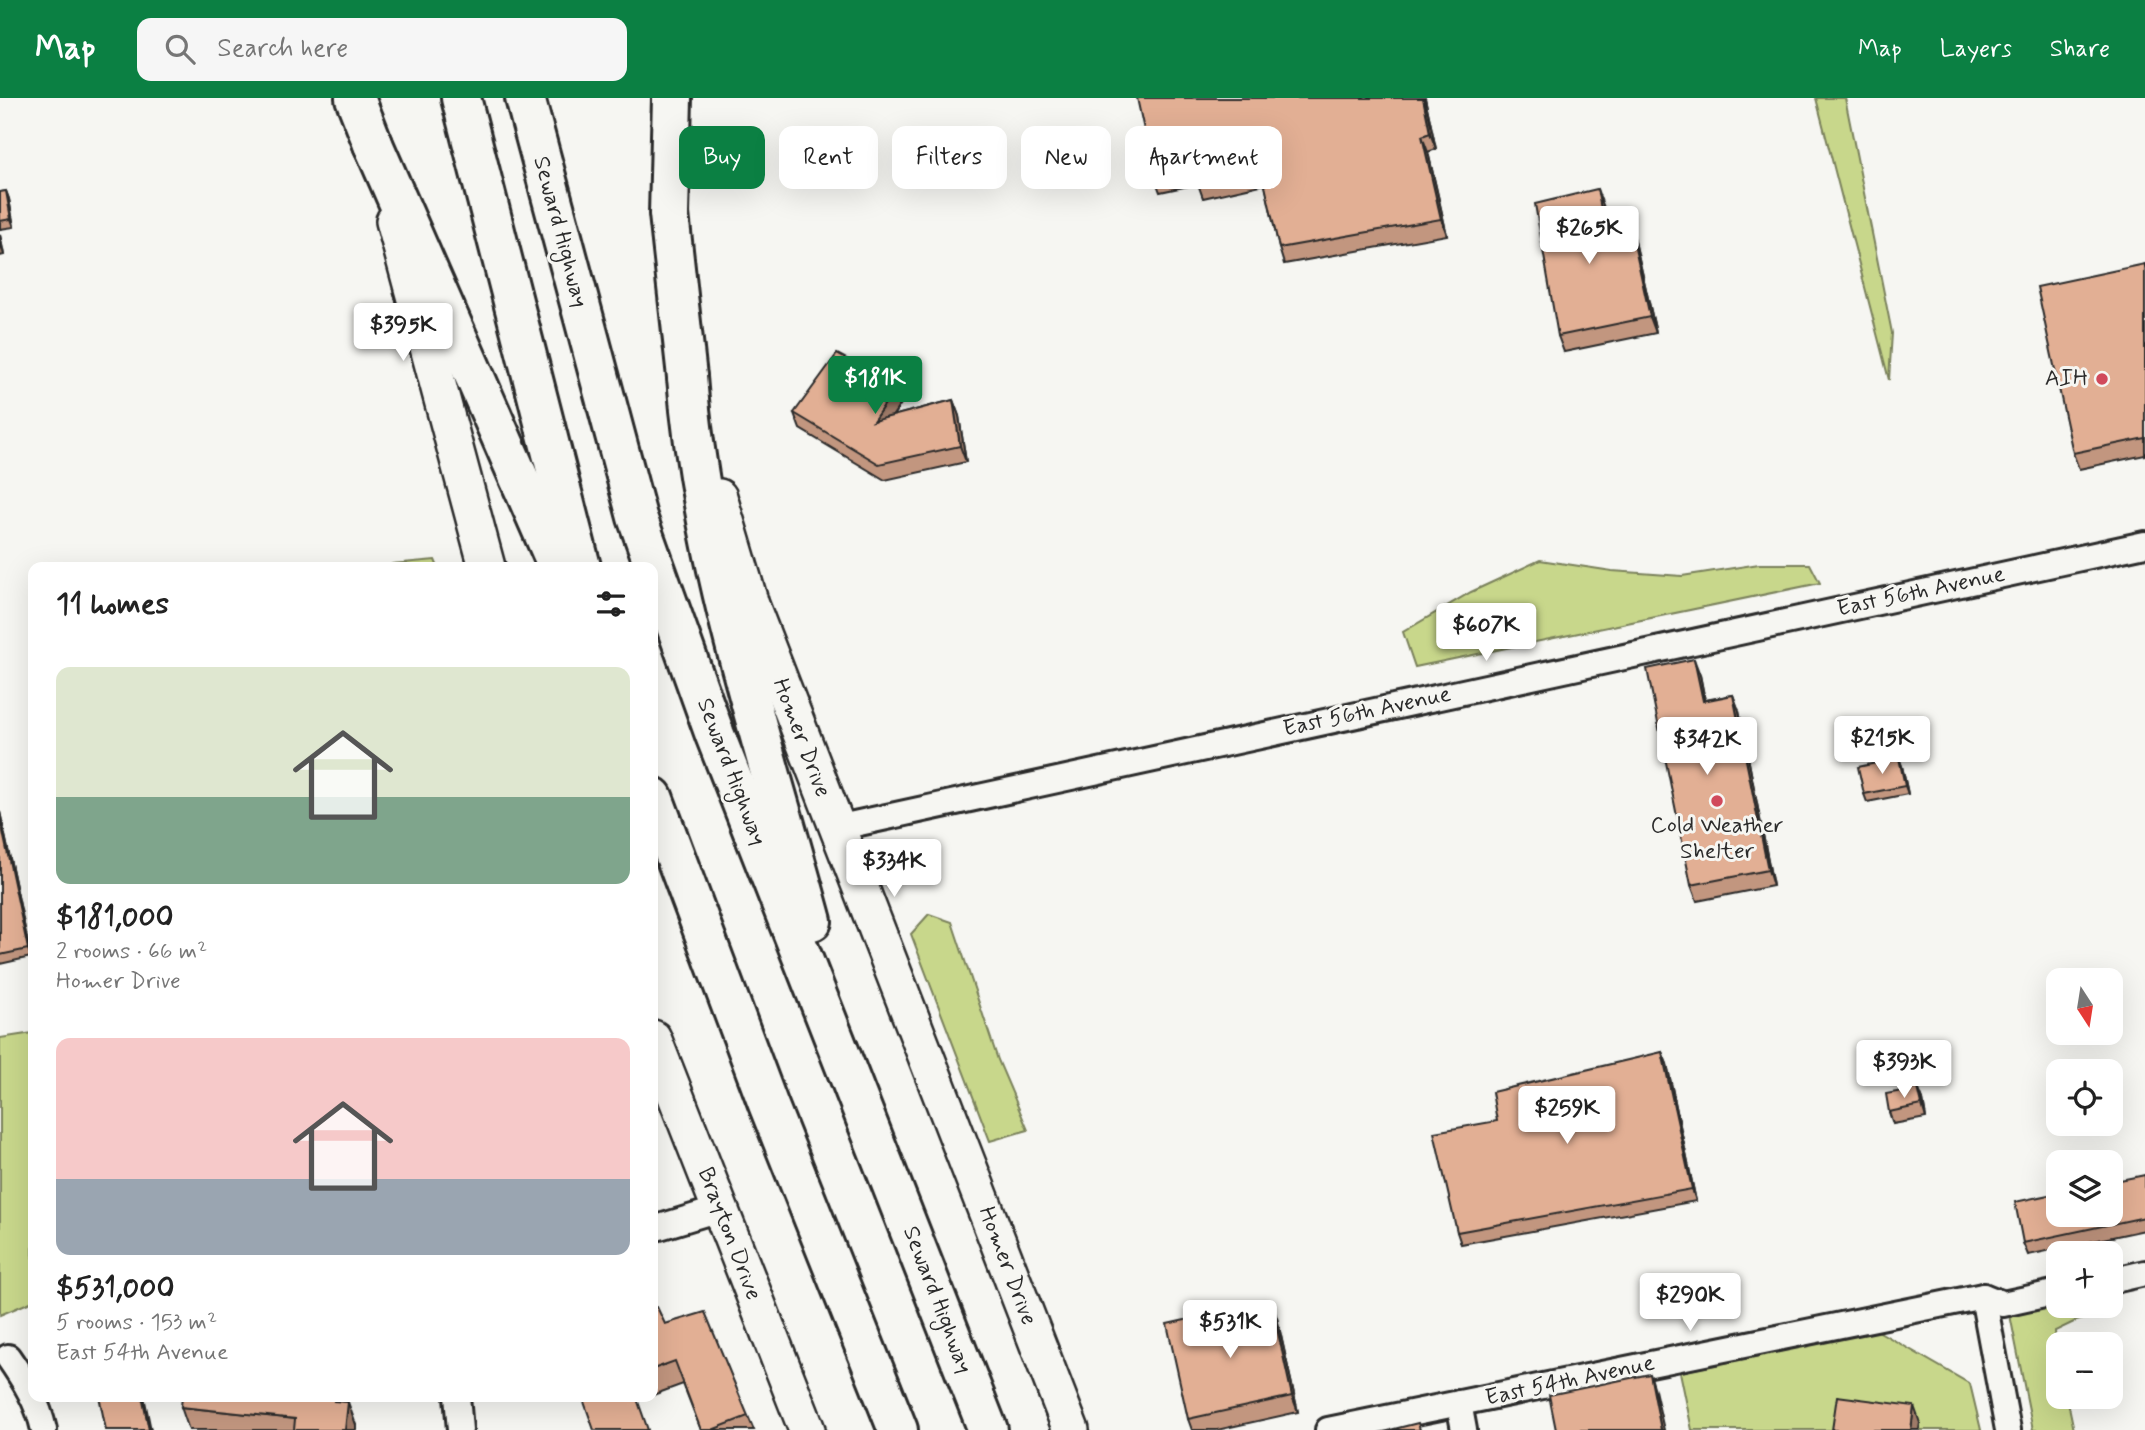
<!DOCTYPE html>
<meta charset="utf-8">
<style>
body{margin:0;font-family:Mynerve,sans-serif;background:#f6f6f6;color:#222;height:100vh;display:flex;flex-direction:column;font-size:26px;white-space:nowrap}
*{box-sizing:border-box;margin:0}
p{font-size:23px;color:#767676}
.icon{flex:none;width:38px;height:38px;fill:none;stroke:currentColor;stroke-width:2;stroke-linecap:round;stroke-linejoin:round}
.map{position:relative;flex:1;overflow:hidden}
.sheet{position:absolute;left:28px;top:464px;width:630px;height:840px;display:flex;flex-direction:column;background:#fff;border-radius:14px;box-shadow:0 7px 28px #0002}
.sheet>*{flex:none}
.top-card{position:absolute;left:679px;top:28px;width:665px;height:63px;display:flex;gap:14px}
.needle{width:46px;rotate:168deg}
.buttons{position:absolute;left:2046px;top:870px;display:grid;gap:14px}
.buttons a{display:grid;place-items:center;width:77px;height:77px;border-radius:14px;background:#fff;box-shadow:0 7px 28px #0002;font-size:35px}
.price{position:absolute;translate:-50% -60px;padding:0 16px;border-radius:7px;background:#fff;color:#222;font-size:23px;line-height:46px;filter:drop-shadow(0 2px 4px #0008)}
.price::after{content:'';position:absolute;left:50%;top:42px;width:21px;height:16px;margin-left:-10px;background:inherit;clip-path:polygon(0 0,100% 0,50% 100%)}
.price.on{background:#0b8043;color:#fff}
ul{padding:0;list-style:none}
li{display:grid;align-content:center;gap:14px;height:371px;padding:0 28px}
li span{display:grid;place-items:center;height:217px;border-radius:14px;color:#555}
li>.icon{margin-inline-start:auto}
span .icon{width:126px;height:126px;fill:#fffc;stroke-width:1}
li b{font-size:30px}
h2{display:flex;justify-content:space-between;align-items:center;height:84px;padding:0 28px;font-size:30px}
.chip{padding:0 24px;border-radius:14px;background:#fff;box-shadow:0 7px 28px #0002;font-size:24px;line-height:63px}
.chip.on{background:#0b8043;color:#fff}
header{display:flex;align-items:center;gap:42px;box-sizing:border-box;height:98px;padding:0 35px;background:#0b8043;color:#fff}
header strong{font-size:33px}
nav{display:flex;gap:38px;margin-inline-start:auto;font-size:24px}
.search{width:490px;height:63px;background:#f6f6f6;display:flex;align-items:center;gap:18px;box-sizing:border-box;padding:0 24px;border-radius:14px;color:#767676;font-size:26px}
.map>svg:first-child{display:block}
.green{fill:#c8d78b;stroke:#7a815b;stroke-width:2}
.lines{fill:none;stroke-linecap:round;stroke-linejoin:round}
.minor-casing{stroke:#2b2b2b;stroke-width:30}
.secondary-casing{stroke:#2b2b2b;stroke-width:40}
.primary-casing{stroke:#2b2b2b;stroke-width:44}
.motorway-casing{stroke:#2b2b2b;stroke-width:44}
.minor{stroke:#f6f6f2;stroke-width:24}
.secondary{stroke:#f6f6f2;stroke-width:35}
.primary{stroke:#f6f6f2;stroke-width:38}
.motorway{stroke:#f6f6f2;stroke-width:38}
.wall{fill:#c2967f;stroke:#2b2b2b;stroke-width:2}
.shaded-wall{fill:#9e7a68;stroke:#2b2b2b;stroke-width:2}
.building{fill:#e2af94;stroke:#2b2b2b;stroke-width:2}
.poi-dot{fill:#d1495b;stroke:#f6f6f2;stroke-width:2.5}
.labels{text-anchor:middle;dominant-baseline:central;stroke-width:6;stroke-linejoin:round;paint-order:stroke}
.street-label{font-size:23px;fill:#2b2b2b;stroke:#f6f6f2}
.poi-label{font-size:23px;fill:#2b2b2b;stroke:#f6f6f2;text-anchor:end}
</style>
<header>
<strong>Map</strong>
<div class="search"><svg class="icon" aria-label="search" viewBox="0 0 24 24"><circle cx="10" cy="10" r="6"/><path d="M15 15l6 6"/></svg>Search here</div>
<nav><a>Map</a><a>Layers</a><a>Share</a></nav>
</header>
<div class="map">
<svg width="2145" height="1332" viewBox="0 0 2145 1332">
<rect width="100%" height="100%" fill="#f6f6f2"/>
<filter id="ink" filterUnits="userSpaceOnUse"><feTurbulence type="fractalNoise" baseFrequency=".0143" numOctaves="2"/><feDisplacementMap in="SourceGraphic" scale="14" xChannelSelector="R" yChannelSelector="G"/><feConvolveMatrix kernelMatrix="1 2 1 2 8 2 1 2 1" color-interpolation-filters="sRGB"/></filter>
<g filter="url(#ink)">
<g class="green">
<polygon points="1816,0 1845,0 1892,235 1889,282"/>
<polygon points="435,462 438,469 389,469 392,466"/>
<polygon points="1540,462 1612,473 1682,478 1759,466 1810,466 1820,485 1415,569 1403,534 1471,494"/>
<polygon points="929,816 952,824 998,962 1028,1032 990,1043 911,836"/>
<polygon points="33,935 33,1203 0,1217 0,940"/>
<polygon points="2058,1206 2110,1208 2110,1214 2076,1223 2055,1233 2058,1298 2067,1299 2074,1332 2033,1332 2010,1217"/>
<polygon points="1878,1233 1970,1286 1981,1332 1692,1332 1680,1274"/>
</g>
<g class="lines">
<defs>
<g id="minor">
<polyline points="836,730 2145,446"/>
<polyline points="653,1131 719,1111"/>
<polyline points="2110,1183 2145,1175"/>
<polyline points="1983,1198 2008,1332"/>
<path d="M8,1259C24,1282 38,1304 44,1332"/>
<polyline points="457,1298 460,1332"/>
<polyline points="1459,1305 1464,1332"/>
<polyline points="1328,1332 1983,1198 2003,1206 2058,1194"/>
</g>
<g id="secondary">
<polyline points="394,123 487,469"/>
<polyline points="719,399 751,507 1071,1332"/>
<polyline points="653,940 807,1332"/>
</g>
<g id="primary">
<polyline points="355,0 373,46"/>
<polyline points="672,0 669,116 687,279"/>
</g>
<g id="motorway">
<polyline points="461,0 581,469"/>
<polyline points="525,0 637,419 715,637 988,1332"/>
<polyline points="373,46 558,469"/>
<path d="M687,279C701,462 764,646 812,823"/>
<polyline points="653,699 768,1006 898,1332"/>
</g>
</defs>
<use href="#minor" class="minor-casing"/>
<use href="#secondary" class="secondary-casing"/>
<use href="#primary" class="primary-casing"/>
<use href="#motorway" class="motorway-casing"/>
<use href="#minor" class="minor"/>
<use href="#secondary" class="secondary"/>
<use href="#primary" class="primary"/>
<use href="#motorway" class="motorway"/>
</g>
<g class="wall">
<polygon points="1425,0 1436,51 1428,54 1447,137 1284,166 1279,150 1265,86 1203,100 1198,86 1160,94 1154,78"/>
<polygon points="6,93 9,101 14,129 0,131 0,94"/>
<polygon points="1603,107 1607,130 1629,123 1634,139 1656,235 1564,254 1558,238"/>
<polygon points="0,137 4,157 0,158"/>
<polygon points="2145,166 2145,357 2079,371 2073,355"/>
<polygon points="953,302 959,318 966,364 885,382 800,331 794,315 902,304 893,318"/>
<polygon points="1700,577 1705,602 1733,597 1739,613 1773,788 1697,803 1691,787"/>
<polygon points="1899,660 1902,668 1908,696 1867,704 1864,696"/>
<polygon points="0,714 31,859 0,866"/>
<polygon points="1662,954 1667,966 1696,1103 1461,1146 1457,1134 1497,1023"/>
<polygon points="1918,990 1923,1002 1926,1020 1893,1026 1889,1014"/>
<polygon points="2145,1077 2145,1132 2028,1157 2023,1145"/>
<polygon points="653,1210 665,1226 748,1318 754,1332 701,1332 683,1286 653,1297"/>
<polygon points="1277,1220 1298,1314 1217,1332 1192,1332 1188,1321"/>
<polygon points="581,1298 649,1298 637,1303"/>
<polygon points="181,1309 356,1327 356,1332 189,1332"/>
</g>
<g class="shaded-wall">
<polygon points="1423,0 1425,0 1436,51 1430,35"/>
<polygon points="1422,38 1428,54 1447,137 1441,121"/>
<polygon points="1597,91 1603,107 1610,147 1605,131"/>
<polygon points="6,93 9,101 14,129 11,121"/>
<polygon points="1629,123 1634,139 1656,235 1650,219"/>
<polygon points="0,137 4,157 0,145"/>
<polygon points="897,288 902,304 878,339 873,323"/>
<polygon points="953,302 959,318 966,364 960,348"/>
<polygon points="1694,561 1700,577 1708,619 1703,603"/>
<polygon points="1733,597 1739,613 1773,788 1768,772"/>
<polygon points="1899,660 1902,668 1908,696 1905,688"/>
<polygon points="0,714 31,859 28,851 0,720"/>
<polygon points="1662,954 1667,966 1696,1103 1692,1091"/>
<polygon points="1918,990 1923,1002 1926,1020 1922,1007"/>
<polygon points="1271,1203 1277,1220 1298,1314 1292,1298"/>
<polygon points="1650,1276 1655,1292 1664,1332 1661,1332"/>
<polygon points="142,1298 144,1298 151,1332 149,1332"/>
<polygon points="335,1298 344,1299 343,1326 334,1303"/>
<polygon points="348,1304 356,1327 356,1332 345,1332"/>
<polygon points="1914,1308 1920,1325 1919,1332 1911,1332"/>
</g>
<g class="building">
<polygon points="1137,0 1423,0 1430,35 1422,38 1441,121 1279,150 1261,70 1197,84 1193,69 1154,78"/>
<polygon points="1597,91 1605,131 1629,123 1650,219 1558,238 1535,106"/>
<polygon points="6,93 11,121 0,123 0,94"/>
<polygon points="2145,166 2145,340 2073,355 2037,189"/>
<polygon points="837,256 897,288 873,323 953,302 960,348 879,366 794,315"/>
<polygon points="1694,561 1703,603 1733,597 1768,772 1691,787 1647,571"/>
<polygon points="1899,660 1905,688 1864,696 1858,669"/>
<polygon points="0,720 28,851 0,857"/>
<polygon points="1662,954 1692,1091 1457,1134 1434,1034 1497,1023 1492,994"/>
<polygon points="1918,990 1922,1007 1889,1014 1886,996"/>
<polygon points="2145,1077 2145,1119 2023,1145 2015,1104 2058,1095 2058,1116 2110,1116 2110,1084"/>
<polygon points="1271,1203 1292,1298 1188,1321 1167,1226"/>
<polygon points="657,1209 665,1226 705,1214 748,1318 712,1332 701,1332 675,1263 653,1271 653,1210"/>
<polygon points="1650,1276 1661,1332 1556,1332 1549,1297"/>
<polygon points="99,1298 142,1298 149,1332 106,1332"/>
<polygon points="182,1298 335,1298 334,1303 348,1304 345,1332 294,1332 295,1321 181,1309"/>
<polygon points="582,1298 636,1298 648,1332 594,1332"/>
<polygon points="1837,1298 1914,1308 1911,1332 1832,1332"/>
<polygon points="1418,1325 1420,1332 1390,1332"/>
</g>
</g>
<g class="poi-dot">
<circle cx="2102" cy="281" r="7"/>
<circle cx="1717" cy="703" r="7"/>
</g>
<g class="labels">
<g class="street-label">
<text transform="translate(560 134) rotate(75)">Seward Highway</text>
<text transform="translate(1921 494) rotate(-12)">East 56th Avenue</text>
<text transform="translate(1367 614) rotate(-12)">East 56th Avenue</text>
<text transform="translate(801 640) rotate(69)">Homer Drive</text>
<text transform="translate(731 674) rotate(69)">Seward Highway</text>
<text transform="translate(729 1136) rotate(69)">Brayton Drive</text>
<text transform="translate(1007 1168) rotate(69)">Homer Drive</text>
<text transform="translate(937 1202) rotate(69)">Seward Highway</text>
<text transform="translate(1570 1283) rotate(-12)">East 54th Avenue</text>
</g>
<g class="poi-label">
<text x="2088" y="281">AIH</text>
<text x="1717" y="728" text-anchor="middle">Cold Weather<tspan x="1717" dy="26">Shelter</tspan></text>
</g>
</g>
</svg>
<div class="buttons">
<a><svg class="needle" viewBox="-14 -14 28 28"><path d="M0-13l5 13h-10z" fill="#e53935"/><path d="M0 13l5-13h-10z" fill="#767676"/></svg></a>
<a><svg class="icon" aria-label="locate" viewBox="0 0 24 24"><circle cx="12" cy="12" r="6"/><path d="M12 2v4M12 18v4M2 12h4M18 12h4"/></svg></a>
<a><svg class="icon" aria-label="layers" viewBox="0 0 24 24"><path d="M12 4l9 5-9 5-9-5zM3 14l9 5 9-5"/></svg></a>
<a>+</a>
<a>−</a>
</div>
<b class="price" style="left:1589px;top:168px">$265K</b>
<b class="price" style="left:403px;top:265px">$395K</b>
<b class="price on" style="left:875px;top:318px">$181K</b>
<b class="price" style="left:1486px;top:565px">$607K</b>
<b class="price" style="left:1882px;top:678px">$215K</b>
<b class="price" style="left:1707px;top:679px">$342K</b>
<b class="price" style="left:894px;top:801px">$334K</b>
<b class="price" style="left:1904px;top:1002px">$393K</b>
<b class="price" style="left:1567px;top:1048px">$259K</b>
<b class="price" style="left:1690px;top:1235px">$290K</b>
<b class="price" style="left:1230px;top:1262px">$531K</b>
<div class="top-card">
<a class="chip on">Buy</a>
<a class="chip">Rent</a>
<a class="chip">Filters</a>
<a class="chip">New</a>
<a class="chip">Apartment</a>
</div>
<section class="sheet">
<h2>11 homes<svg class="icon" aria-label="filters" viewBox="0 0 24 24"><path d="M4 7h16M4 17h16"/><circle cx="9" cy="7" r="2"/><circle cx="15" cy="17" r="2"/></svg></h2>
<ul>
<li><span style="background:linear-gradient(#dfe7d0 60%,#7fa58c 0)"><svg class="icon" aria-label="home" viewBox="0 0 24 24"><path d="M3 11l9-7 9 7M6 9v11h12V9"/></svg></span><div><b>$181,000</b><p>2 rooms · 66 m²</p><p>Homer Drive</p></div></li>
<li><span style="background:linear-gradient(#f6c9c9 65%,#9aa5b1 0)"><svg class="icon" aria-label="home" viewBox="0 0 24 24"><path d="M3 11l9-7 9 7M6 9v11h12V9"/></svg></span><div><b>$531,000</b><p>5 rooms · 153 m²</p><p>East 54th Avenue</p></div></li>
</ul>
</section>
</div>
